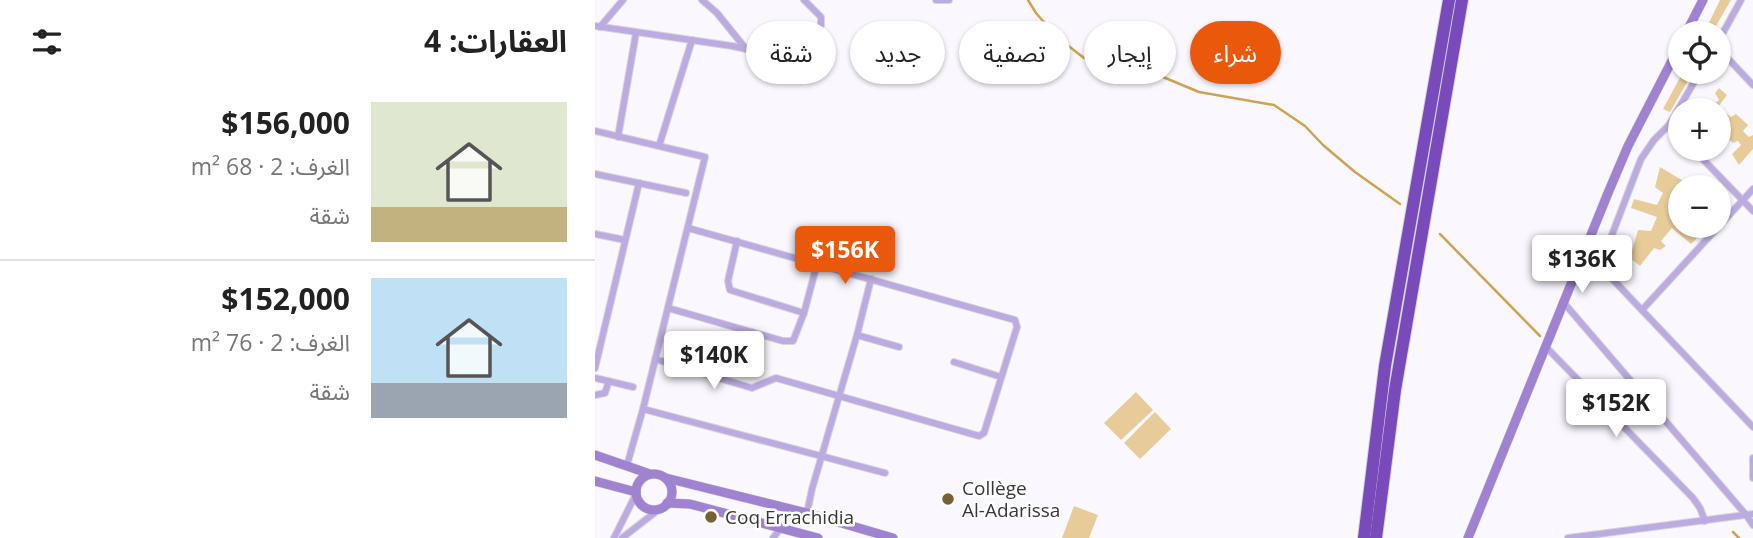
<!DOCTYPE html>
<html lang="ar">
<meta charset="utf-8">
<style>
body{margin:0;font-family:"Open Sans","Noto Sans Arabic",sans-serif;background:#f6f6f6;color:#222;direction:rtl;height:100vh;display:flex;flex-direction:column;font-size:26px;white-space:nowrap}
*{box-sizing:border-box;margin:0}
p{font-size:23px;color:#767676}
.icon{flex:none;width:38px;height:38px;fill:none;stroke:currentColor;stroke-width:2;stroke-linecap:round;stroke-linejoin:round}
.map{position:relative;flex:1;overflow:hidden;direction:ltr}
.side{display:flex;flex-direction:column;background:#fff;width:595px}
.side>*{flex:none}
.hud{position:absolute;left:21px;top:21px;width:665px;height:63px;direction:rtl;display:flex;gap:14px}
.fabs{position:absolute;left:1073px;top:21px;display:grid;gap:14px}
.fabs a{display:grid;place-items:center;width:63px;height:63px;border-radius:50%;background:#fff;box-shadow:0 2px 5px #0004;font-size:35px}
.price{position:absolute;translate:-50% -60px;padding:0 16px;border-radius:7px;background:#fff;color:#222;font-size:23px;line-height:46px;filter:drop-shadow(0 2px 4px #0008)}
.price::after{content:'';position:absolute;left:50%;top:42px;width:21px;height:16px;margin-left:-10px;background:inherit;clip-path:polygon(0 0,100% 0,50% 100%)}
.price.selected{background:#ea580c;color:#fff}
ul{padding:0;list-style:none}
li{display:flex;align-items:center;gap:21px;height:175px;padding:0 28px}
li+li{border-top:2px solid #e0e0e0}
li span{display:grid;place-items:center;flex:none;width:196px;height:140px;border-radius:0px;color:#555}
li>.icon{margin-inline-start:auto}
span .icon{width:84px;height:84px;fill:#fffc;stroke-width:1}
li b{font-size:30px}
h2{display:flex;justify-content:space-between;align-items:center;height:84px;padding:0 28px;font-size:30px}
.tag{padding:0 24px;border-radius:32px;background:#fff;box-shadow:0 2px 5px #0004;font-size:24px;line-height:63px}
.tag.selected{background:#ea580c;color:#fff}
main{display:flex;flex:1;min-height:0}
.map>svg:first-child{display:block}
.green{fill:#e7cc99}
.lines{fill:none;stroke-linecap:round;stroke-linejoin:round}
.stream{stroke:#cba352;stroke-width:2.5}
.street-casing{stroke:#d7d5db;stroke-width:8}
.secondary-casing{stroke:#d7d5db;stroke-width:10}
.highway-casing{stroke:#d7d5db;stroke-width:14}
.street{stroke:#bcabe0;stroke-width:6}
.secondary{stroke:#9f83d1;stroke-width:9}
.highway{stroke:#794aba;stroke-width:12}
.poi-dot{fill:#786131;stroke:#fff;stroke-width:2.5}
.labels{text-anchor:middle;dominant-baseline:central;stroke-width:5;stroke-linejoin:round;paint-order:stroke}
.poi-label{font-size:19px;fill:#373639;stroke:#fff;text-anchor:start}
</style>
<main>
<div class="map">
<svg width="1158" height="538" viewBox="0 0 1158 538">
<rect width="100%" height="100%" fill="#faf8fe"/>
<g class="green">
<polygon points="1125,0 1136,0 1117,33 1109,33"/>
<polygon points="1088,72 1098,72 1075,112 1068,109"/>
<polygon points="1124,88 1132,95 1123,107 1136,117 1141,114 1153,125 1148,131 1154,137 1158,135 1158,149 1144,165 1137,154 1146,145 1143,141 1138,143 1130,135 1128,138 1124,133 1127,130 1124,127 1124,110 1112,110 1124,100 1120,93"/>
<polygon points="1065,167 1090,182 1083,190 1085,191 1085,226 1092,226 1104,236 1096,244 1077,228 1066,241 1071,246 1065,250 1059,248 1045,266 1035,258 1043,230 1056,231 1062,217 1036,208 1039,199 1062,205 1068,193 1060,187"/>
<polygon points="541,392 558,410 526,440 509,423"/>
<polygon points="560,412 576,429 545,459 529,443"/>
<polygon points="479,506 503,515 494,538 467,538"/>
</g>
<g class="lines">
<g class="stream">
<polyline points="433,0 441,13 462,37 489,58 568,77 604,92 679,105 710,126 728,145 760,172 805,204"/>
<polyline points="845,234 945,336"/>
<polyline points="1138,532 1144,538"/>
</g>
<defs>
<g id="street">
<polyline points="107,0 122,13 151,49"/>
<polyline points="341,0 354,0"/>
<polyline points="0,26 137,46 197,59 226,25 226,17 209,0"/>
<polyline points="5,27 28,0"/>
<polyline points="1124,40 1146,0"/>
<polyline points="1124,49 1158,85"/>
<polyline points="1074,125 1085,136"/>
<polyline points="0,131 110,157 48,409 32,465"/>
<polyline points="23,137 41,33"/>
<polyline points="64,146 97,40"/>
<polyline points="1098,149 1158,211"/>
<polyline points="0,174 91,193"/>
<polyline points="0,234 30,240"/>
<polyline points="142,241 133,281 135,290 209,313"/>
<polyline points="987,258 1005,266 1158,427"/>
<polyline points="1005,266 1046,159 1059,140 1074,125 1105,72"/>
<polyline points="969,303 1152,516 1158,525"/>
<polyline points="73,308 188,341 198,341 209,313 222,264"/>
<polyline points="1047,310 1158,189"/>
<polyline points="262,335 304,347"/>
<polyline points="951,347 1098,498 1105,508 1110,521"/>
<polyline points="60,359 157,388 181,378 384,436 389,433 422,327 420,320 93,228"/>
<polyline points="359,362 406,377"/>
<polyline points="0,368 44,183"/>
<polyline points="0,378 38,387"/>
<polyline points="0,395 10,393 14,381"/>
<polyline points="48,409 290,473"/>
<polyline points="1158,458 1158,478"/>
<polyline points="212,513 217,489 262,335 276,279"/>
<polyline points="19,538 41,494"/>
<polyline points="27,538 67,507"/>
<polyline points="178,538 186,528"/>
<polyline points="973,538 1158,514"/>
</g>
<g id="secondary">
<polyline points="1091,33 1108,0"/>
<polyline points="0,455 55,474"/>
<circle cx="59" cy="492" r="18"/>
<polyline points="71,478 212,513 298,538"/>
<polyline points="0,481 41,492"/>
<polyline points="72,503 95,504 223,538"/>
<polyline points="873,538 1013,193 1033,146 1085,45"/>
</g>
<g id="highway">
<polyline points="769,538 790,366 854,0"/>
<polyline points="781,538 800,390 867,0"/>
</g>
</defs>
<use href="#street" class="street-casing"/>
<use href="#secondary" class="secondary-casing"/>
<use href="#highway" class="highway-casing"/>
<use href="#street" class="street"/>
<use href="#secondary" class="secondary"/>
<use href="#highway" class="highway"/>
</g>
<g class="poi-dot">
<circle cx="353" cy="499" r="7"/>
<circle cx="116" cy="517" r="7"/>
</g>
<g class="labels">
<g class="poi-label">
<text x="367" y="488">Collège<tspan x="367" dy="22">Al-Adarissa</tspan></text>
<text x="130" y="517">Coq Errachidia</text>
</g>
</g>
</svg>
<div class="fabs">
<a><svg class="icon" aria-label="locate" viewBox="0 0 24 24"><circle cx="12" cy="12" r="6"/><path d="M12 2v4M12 18v4M2 12h4M18 12h4"/></svg></a>
<a>+</a>
<a>−</a>
</div>
<b class="price selected" style="left:250px;top:286px">$156K</b>
<b class="price" style="left:987px;top:295px">$136K</b>
<b class="price" style="left:119px;top:391px">$140K</b>
<b class="price" style="left:1021px;top:439px">$152K</b>
<div class="hud">
<a class="tag selected">شراء</a>
<a class="tag">إيجار</a>
<a class="tag">تصفية</a>
<a class="tag">جديد</a>
<a class="tag">شقة</a>
</div>
</div>
<section class="side">
<h2>العقارات: 4<svg class="icon" aria-label="filters" viewBox="0 0 24 24"><path d="M4 7h16M4 17h16"/><circle cx="9" cy="7" r="2"/><circle cx="15" cy="17" r="2"/></svg></h2>
<ul>
<li><span style="background:linear-gradient(#dfe7d0 75%,#c2b280 0)"><svg class="icon" aria-label="home" viewBox="0 0 24 24"><path d="M3 11l9-7 9 7M6 9v11h12V9"/></svg></span><div><b>$156,000</b><p>الغرف: 2 · 68 m²</p><p>شقة</p></div></li>
<li><span style="background:linear-gradient(#bfe0f5 75%,#9aa5b1 0)"><svg class="icon" aria-label="home" viewBox="0 0 24 24"><path d="M3 11l9-7 9 7M6 9v11h12V9"/></svg></span><div><b>$152,000</b><p>الغرف: 2 · 76 m²</p><p>شقة</p></div></li>
</ul>
</section>
</main>
